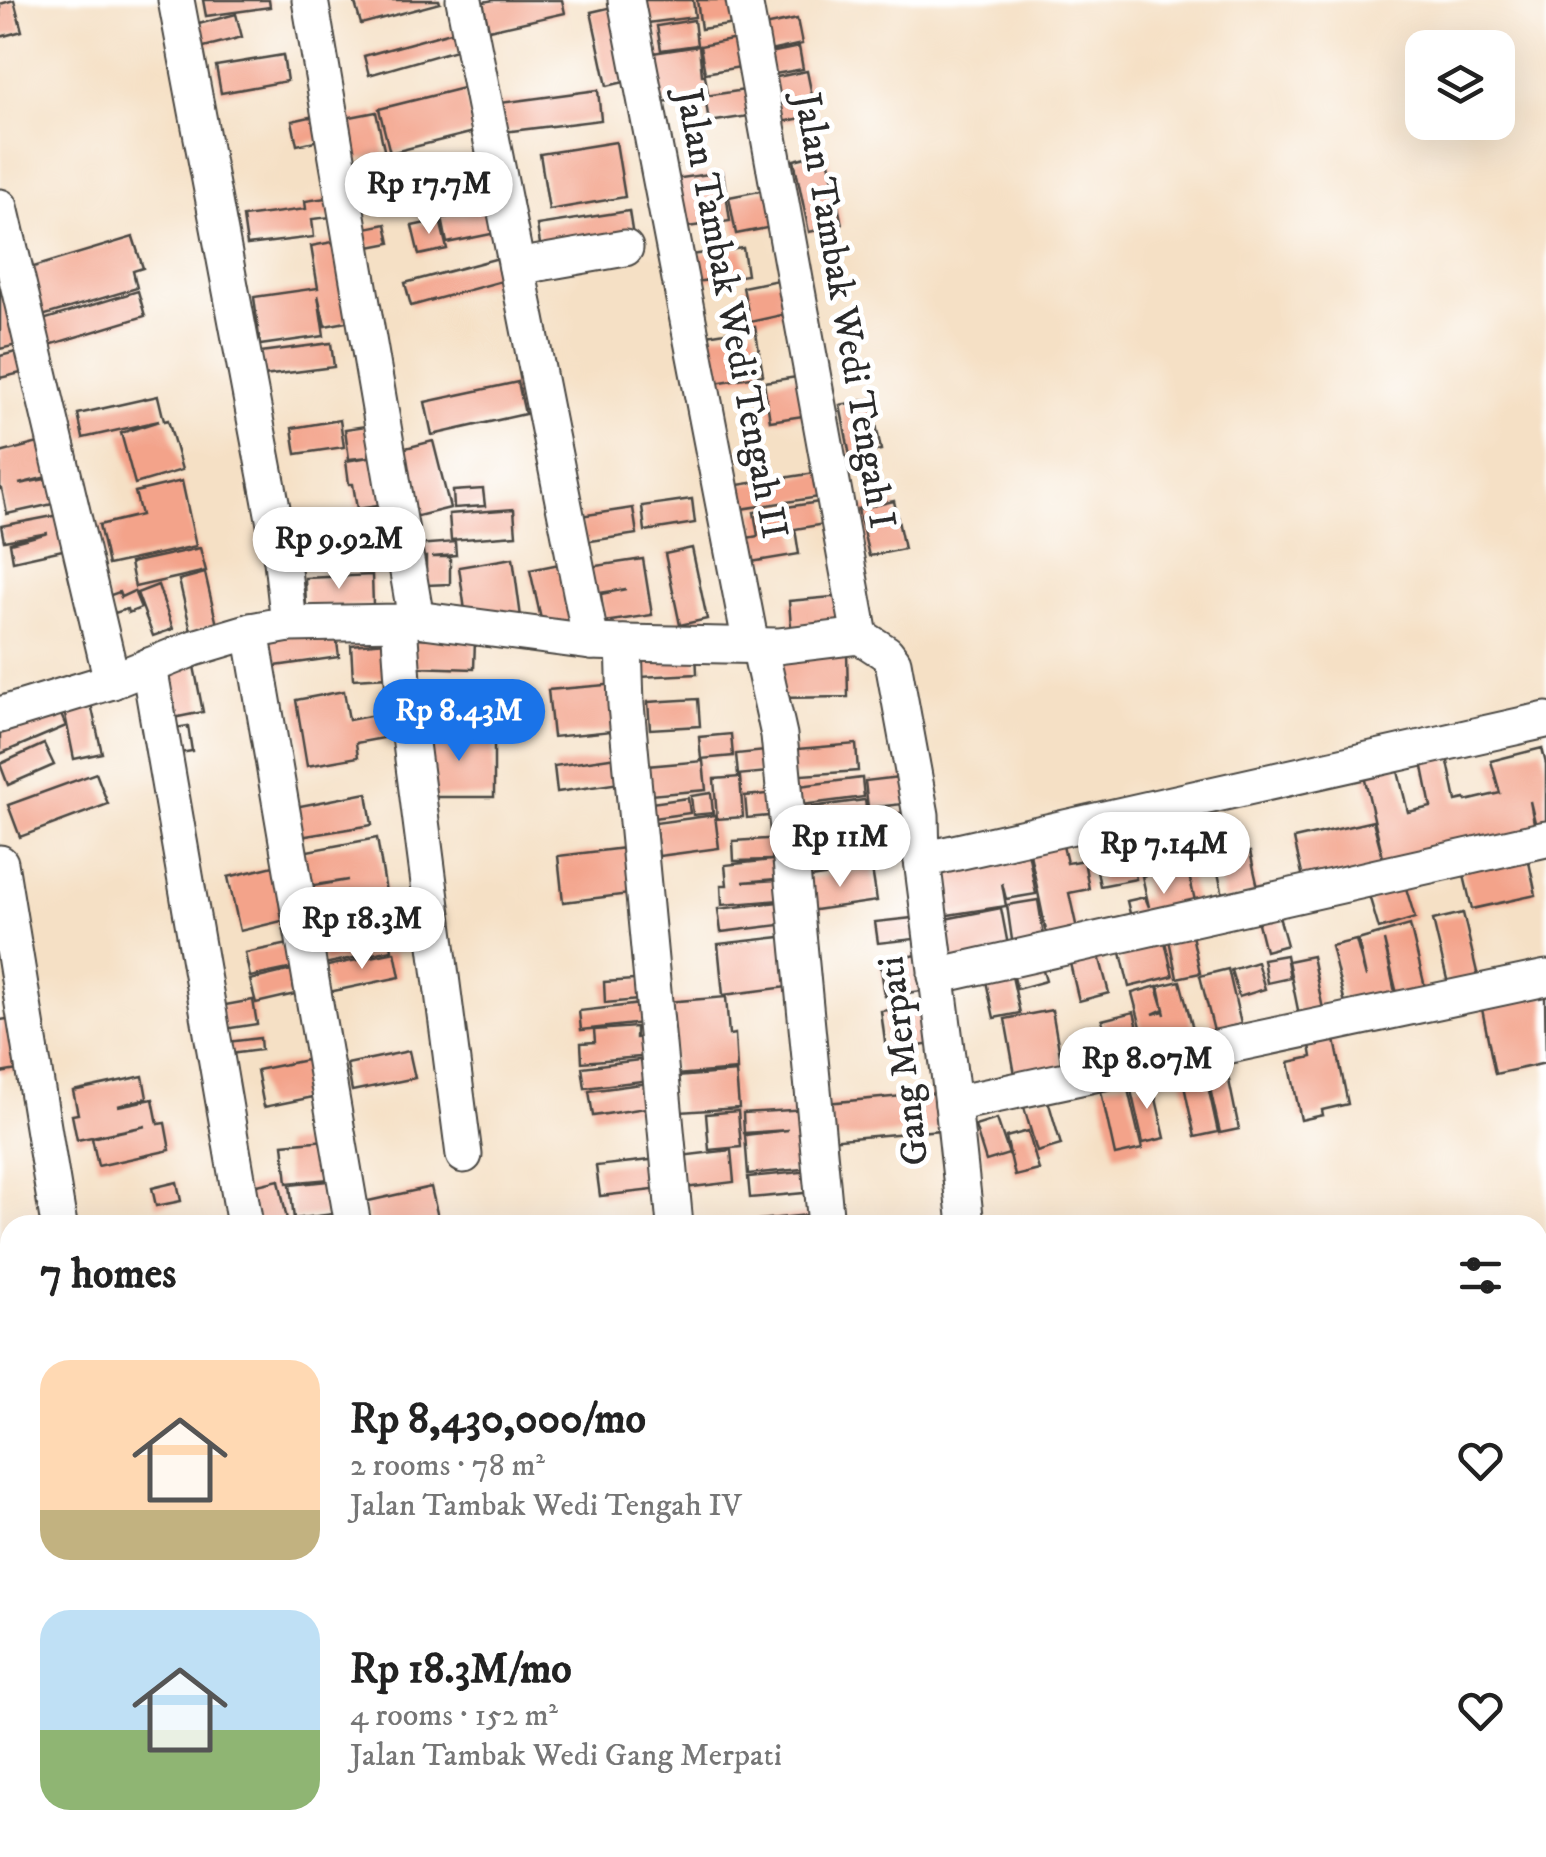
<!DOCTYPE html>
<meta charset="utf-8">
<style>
body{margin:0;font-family:"IM FELL DW Pica",serif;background:#f2f2f2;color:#222;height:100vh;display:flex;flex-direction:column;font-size:38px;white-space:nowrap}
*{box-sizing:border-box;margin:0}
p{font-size:32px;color:#767676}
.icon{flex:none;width:55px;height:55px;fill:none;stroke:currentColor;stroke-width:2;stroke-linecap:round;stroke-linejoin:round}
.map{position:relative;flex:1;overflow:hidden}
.panel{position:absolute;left:0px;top:1215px;width:1548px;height:642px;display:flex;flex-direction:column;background:#fff;border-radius:30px 30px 0 0;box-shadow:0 10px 40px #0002}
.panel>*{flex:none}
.buttons{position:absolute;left:1405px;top:30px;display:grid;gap:20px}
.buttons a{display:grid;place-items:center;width:110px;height:110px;border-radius:20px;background:#fff;box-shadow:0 10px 40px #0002;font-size:50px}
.price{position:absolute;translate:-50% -85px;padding:0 22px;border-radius:35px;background:#fff;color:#222;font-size:32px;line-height:65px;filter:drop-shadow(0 2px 5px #0008)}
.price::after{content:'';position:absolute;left:50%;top:60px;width:30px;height:22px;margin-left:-15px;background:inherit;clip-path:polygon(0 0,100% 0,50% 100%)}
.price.current{background:#1a73e8;color:#fff}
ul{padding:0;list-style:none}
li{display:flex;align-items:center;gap:30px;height:250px;padding:0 40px}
li span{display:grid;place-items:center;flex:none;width:280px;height:200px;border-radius:30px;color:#555}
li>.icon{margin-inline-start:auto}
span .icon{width:120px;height:120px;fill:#fffc;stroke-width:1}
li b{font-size:42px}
h2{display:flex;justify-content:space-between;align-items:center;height:120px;padding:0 40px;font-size:42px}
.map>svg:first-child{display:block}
.green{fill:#b5cd72;stroke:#707c4e;stroke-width:2.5}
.building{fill:#f3a38a}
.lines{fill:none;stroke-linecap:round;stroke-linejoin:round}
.street-casing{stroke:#494642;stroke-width:39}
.street{stroke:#fff;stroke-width:35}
.labels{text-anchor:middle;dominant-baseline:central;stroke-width:10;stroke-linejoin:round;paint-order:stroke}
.street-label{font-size:38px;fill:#2b2b2b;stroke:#fff}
</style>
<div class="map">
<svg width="1546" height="1857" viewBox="0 0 1546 1857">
<rect width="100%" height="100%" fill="#fff"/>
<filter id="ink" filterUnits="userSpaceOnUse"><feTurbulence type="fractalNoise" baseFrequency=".01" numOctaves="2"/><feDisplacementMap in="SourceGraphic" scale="20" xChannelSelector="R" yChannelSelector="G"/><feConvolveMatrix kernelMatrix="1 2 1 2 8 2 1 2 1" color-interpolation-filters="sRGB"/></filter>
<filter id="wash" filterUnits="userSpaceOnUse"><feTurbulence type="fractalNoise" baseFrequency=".0048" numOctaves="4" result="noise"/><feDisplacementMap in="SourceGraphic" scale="40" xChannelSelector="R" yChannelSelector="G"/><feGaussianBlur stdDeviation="2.25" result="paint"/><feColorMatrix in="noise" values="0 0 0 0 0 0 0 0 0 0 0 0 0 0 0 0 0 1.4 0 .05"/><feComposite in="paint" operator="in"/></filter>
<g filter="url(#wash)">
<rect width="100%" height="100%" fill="#f5e0c5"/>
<polygon class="green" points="1546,1763 1546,1857 1422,1857 1421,1848 1538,1848 1538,1765"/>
<g id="blocks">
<g class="building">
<polygon points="14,0 22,31 0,37 0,4"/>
<polygon points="203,0 269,0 270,7 206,16"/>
<polygon points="354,0 439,0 440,3 361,24"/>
<polygon points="494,0 562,0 565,13 489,30 483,2"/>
<polygon points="636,0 693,0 695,17 639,24"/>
<polygon points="697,0 739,0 742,23 701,29"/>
<polygon points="621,5 637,79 607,86 591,12"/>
<polygon points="236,14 242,37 200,48 195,25"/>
<polygon points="797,19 802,44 765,52 759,27"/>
<polygon points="694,20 697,45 661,50 657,26"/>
<polygon points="458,30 463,48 369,75 364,56"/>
<polygon points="742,38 746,66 705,73 700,46"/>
<polygon points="699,46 702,75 705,75 708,94 662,102 646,54"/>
<polygon points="799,47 803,69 769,75 765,54"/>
<polygon points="283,55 287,81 221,93 216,66"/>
<polygon points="807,71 816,115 777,123 767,79"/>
<polygon points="463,88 474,132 390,153 379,109"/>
<polygon points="758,88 762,114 709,122 705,96"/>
<polygon points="598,90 601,120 503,132 500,103"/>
<polygon points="376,112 385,154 354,160 345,118"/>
<polygon points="323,114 328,138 297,145 292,121"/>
<polygon points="616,142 625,197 549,210 540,154"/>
<polygon points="827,152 842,225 809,232 794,160"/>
<polygon points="723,172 730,221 673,229 667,180"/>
<polygon points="390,177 393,204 354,208 351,181"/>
<polygon points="775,188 782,225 736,234 729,197"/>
<polygon points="340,196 342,216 312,219 314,237 247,245 243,217 306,209 305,201"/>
<polygon points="496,207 501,232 447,243 442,218"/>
<polygon points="629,211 634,243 542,257 537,225"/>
<polygon points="440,220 447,249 419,255 412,226"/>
<polygon points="386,224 390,243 364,248 361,229"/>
<polygon points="133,237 143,268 133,271 137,288 32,319 20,271"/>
<polygon points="349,239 362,319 325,326 318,295 324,336 260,345 254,297 318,288 311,246"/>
<polygon points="743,248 747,275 694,282 690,255"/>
<polygon points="510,255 517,277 411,306 405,283"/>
<polygon points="783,279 791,313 750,322 743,287"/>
<polygon points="5,287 21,344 0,349 0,288"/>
<polygon points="138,291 145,316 43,347 36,322"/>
<polygon points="755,327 763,375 709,384 701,336"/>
<polygon points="331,343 334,367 263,376 260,352"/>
<polygon points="24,350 29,371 0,378 0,356"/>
<polygon points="810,375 816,414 770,421 764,382"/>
<polygon points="518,382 525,414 432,435 425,402"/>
<polygon points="158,396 164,421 168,420 182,470 135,484 121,433 159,421 83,438 78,414"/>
<polygon points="871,399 881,450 850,456 840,405"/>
<polygon points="340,420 344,447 296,454 292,428"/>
<polygon points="380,424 392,504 357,509 353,484 349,484 346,461 369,457 349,459 345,429"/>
<polygon points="50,440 59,474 19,484 51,478 57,503 7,514 2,489 0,489 0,453"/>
<polygon points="433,441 450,508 414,517 398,450"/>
<polygon points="828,471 832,495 734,510 731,486"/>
<polygon points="182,481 196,546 108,565 99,525 141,515 135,492"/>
<polygon points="483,489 485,506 454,508 453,491"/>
<polygon points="692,499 695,523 645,531 642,506"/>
<polygon points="826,501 830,523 795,529 799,554 751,562 747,538 758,536 754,512"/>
<polygon points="894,501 904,549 869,556 858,509"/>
<polygon points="633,508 637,534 584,542 580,516"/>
<polygon points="514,509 516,535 451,540 449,514"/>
<polygon points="69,513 76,547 13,561 10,543 48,533 4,541 1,526"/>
<polygon points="362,521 365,545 297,552 295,528"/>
<polygon points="455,542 456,555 432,557 450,557 450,584 426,585 426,557 417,558 416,545"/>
<polygon points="200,548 206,571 135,587 130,563"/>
<polygon points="692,548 707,619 680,625 665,554"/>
<polygon points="513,558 521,617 467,625 459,567"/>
<polygon points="643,559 652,615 604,622 601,594 626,589 593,594 589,567"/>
<polygon points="569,562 581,619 543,628 530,570"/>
<polygon points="205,573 217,625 191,631 179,580"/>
<polygon points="372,575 373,605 306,608 305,578"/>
<polygon points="158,585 173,629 153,636 137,593"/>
<polygon points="134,591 141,608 128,613 127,609 115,613 108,596 119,592 121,597"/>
<polygon points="843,596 845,622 791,627 789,601"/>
<polygon points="335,627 339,657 268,667 264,638"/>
<polygon points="415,638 475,640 474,669 414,667"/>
<polygon points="387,642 389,677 353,679 351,645"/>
<polygon points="696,651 697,674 640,677 639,654"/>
<polygon points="847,651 848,697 773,698 772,652"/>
<polygon points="193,661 203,712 168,719 157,668"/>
<polygon points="617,684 622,730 553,737 548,690"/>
<polygon points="344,691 349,720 390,712 394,736 356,743 358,757 307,766 296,700"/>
<polygon points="54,699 66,726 0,754 0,722"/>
<polygon points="698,699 700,726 650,729 648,702"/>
<polygon points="91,704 102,753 74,759 64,710"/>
<polygon points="188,726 192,751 174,754 170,729"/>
<rect x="424" y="732" width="70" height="65"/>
<polygon points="731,734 733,756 701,759 699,737"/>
<polygon points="44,744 54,765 8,785 0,764"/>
<polygon points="856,744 858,771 788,776 786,750"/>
<polygon points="1445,747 1456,801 1465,799 1466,801 1500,793 1491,761 1542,748 1546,764 1546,833 1538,835 1530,801 1536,834 1305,887 1294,839 1373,821 1384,862 1362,767 1395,759 1408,812 1431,807 1420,752"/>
<polygon points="776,750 778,771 738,775 736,754"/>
<polygon points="624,756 627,782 557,792 554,766"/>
<polygon points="703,761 706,790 650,795 647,766"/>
<polygon points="96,773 108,804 20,837 8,805"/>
<polygon points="908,776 911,803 868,808 865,781"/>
<polygon points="740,777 743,817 717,819 714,779"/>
<polygon points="862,778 864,797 794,806 791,787"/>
<polygon points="367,793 372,825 300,837 295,807"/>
<polygon points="711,793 713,813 693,815 691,796"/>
<polygon points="777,793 779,815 747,818 745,796"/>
<polygon points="688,798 690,813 653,818 651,803"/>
<polygon points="865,800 867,813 885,810 886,815 914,811 919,845 891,849 893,862 876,865 869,821 798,830 796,809"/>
<polygon points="715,815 719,848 659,856 655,823"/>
<polygon points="1126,829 1136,879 1100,886 1090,836"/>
<polygon points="1061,837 1067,863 1084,860 1089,889 1069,893 1079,938 1049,945 1028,844"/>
<polygon points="377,838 386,892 383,893 392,950 324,964 318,942 360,933 318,940 308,887 348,880 308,886 302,852"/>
<polygon points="782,838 786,878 743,882 779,880 780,900 722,905 721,885 727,885 725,865 772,860 734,861 733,841"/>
<polygon points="1027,846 1036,894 1006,899 1002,883 1006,906 935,917 927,869"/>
<polygon points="633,847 638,893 563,902 558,856"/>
<polygon points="1526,848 1536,895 1472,909 1461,863"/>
<polygon points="1250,852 1259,892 1224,900 1215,859"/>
<polygon points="282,864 294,918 240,931 228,877"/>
<polygon points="1187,867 1197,909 1133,926 1127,901 1145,897 1149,907 1142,876"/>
<polygon points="872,869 877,901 808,911 803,879"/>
<polygon points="1402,875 1415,918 1379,929 1366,885"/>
<polygon points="1038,900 1046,949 1014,954 1007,905"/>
<polygon points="778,902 780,925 721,932 718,909"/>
<polygon points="1001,908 1010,956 987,961 984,947 985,960 945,968 935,921"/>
<polygon points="1277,909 1287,945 1265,951 1256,915"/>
<polygon points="1463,913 1479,981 1449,988 1433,920"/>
<polygon points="922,917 924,938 878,943 875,922"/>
<polygon points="1410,925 1426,991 1398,998 1384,940 1397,1002 1345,1004 1331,946 1356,940 1366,977 1358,940"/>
<polygon points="1191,930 1200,973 1177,978 1168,935"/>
<polygon points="1163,933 1173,976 1129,987 1119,944"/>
<polygon points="790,936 796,986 723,995 718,944"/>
<polygon points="303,941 308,965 250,977 245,953"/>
<polygon points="1097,948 1109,993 1079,1001 1068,955"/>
<polygon points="395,952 400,977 329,992 323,967"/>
<polygon points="924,954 929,990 885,996 880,961"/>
<polygon points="1286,955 1290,978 1267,983 1263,959"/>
<polygon points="1312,956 1323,1009 1299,1015 1288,961"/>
<polygon points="1040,961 1046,981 1017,989 1012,969"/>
<polygon points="1257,962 1265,989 1239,997 1231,970"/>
<polygon points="1010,967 1020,1013 994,1018 984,972"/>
<polygon points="296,969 299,981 293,983 295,994 256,1003 250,980"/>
<polygon points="1228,969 1241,1024 1214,1031 1200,976"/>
<polygon points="649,979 650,999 605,1003 604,982"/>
<polygon points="1180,981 1196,1040 1148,1053 1132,993 1157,986 1164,1009 1153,1014 1164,1011 1165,1015 1159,986"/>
<polygon points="1545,995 1546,1063 1495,1074 1482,1009"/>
<polygon points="726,997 729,1035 735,1034 737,1070 675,1075 666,1002"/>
<polygon points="253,1000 257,1024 224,1029 220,1006"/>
<polygon points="650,1003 652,1022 581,1030 579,1011"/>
<polygon points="938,1004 942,1043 886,1050 881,1011"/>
<polygon points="1052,1010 1063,1072 1016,1080 1005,1019"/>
<polygon points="1134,1012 1144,1053 1113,1061 1102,1020"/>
<polygon points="21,1017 29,1068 0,1073 0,1020"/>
<polygon points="636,1027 636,1038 651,1037 652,1056 582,1062 581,1043 595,1042 594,1030"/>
<polygon points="260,1038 261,1050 229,1054 227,1042"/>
<polygon points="1335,1040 1348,1104 1322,1110 1323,1115 1301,1120 1289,1062 1312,1057 1310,1045"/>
<polygon points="409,1051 415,1078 352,1091 347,1064"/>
<polygon points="321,1057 328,1094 264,1107 257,1070"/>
<polygon points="656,1058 658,1079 585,1088 582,1067"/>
<polygon points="1227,1071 1239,1129 1220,1133 1207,1075"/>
<polygon points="736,1072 739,1108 680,1112 676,1077"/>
<polygon points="143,1076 147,1098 118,1106 153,1099 158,1124 165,1123 170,1150 98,1166 92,1138 146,1126 77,1140 72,1115 78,1114 73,1091"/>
<polygon points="1206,1077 1218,1132 1195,1137 1183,1081"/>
<polygon points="1126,1081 1142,1149 1115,1155 1100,1087"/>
<polygon points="1152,1081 1165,1138 1143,1143 1130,1086"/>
<polygon points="656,1082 659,1106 593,1116 589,1091"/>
<polygon points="936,1093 940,1130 829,1140 826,1103"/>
<polygon points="1047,1097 1061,1145 1037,1152 1023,1104"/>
<polygon points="807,1109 813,1168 748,1174 745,1135 788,1130 744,1133 743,1113"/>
<polygon points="738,1111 741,1147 709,1150 706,1114"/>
<polygon points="997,1119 1009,1154 986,1161 975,1126"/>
<polygon points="1028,1131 1039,1170 1015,1176 1006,1137"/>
<polygon points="337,1139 341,1178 287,1183 283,1144"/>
<polygon points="731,1150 734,1182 684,1188 680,1156"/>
<polygon points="659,1159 662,1189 600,1196 596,1166"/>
<polygon points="812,1171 814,1192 750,1198 748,1177"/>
<polygon points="279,1180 288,1225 252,1225 244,1188"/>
<polygon points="337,1180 341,1213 294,1219 290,1185"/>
<polygon points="177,1182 181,1201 156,1206 152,1188"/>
<polygon points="431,1187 439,1222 426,1225 370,1225 364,1202"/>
<polygon points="817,1214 818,1225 749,1225 748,1221"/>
<polygon points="1545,1257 1546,1290 1538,1291 1538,1258"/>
<polygon points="1546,1421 1546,1503 1539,1504 1538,1422"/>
<polygon points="1546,1565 1546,1633 1538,1633 1538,1566"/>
<polygon points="10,1764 10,1815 0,1816 0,1766"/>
<polygon points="10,1822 10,1848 16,1848 17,1851 0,1854 0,1823"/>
<polygon points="60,1848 117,1848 117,1850 62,1857"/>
<polygon points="176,1848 229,1848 230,1857 177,1857"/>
</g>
</g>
</g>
<g filter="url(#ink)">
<use href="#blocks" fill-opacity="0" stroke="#494642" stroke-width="2.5"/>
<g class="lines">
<defs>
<g id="street">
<polyline points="176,0 282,561 289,624"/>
<polyline points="310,0 416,619"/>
<polyline points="464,0 591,642"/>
<polyline points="626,0 751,645"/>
<polyline points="744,0 860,636"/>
<polyline points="0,207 112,681"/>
<polyline points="517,267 625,248"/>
<polyline points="399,622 403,681 464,1155"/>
<polyline points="251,631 353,1225"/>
<polyline points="624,643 626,705 675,1225"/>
<polyline points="759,645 779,735 826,1225"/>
<polyline points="149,666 245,1225"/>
<polyline points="0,715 112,681 194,648 251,631 289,624 399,622 416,619 591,642 624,643 778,646 860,636 886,653 893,662 921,815 922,860 953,1104 966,1225"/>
<polyline points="922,860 1546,720"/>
<polyline points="0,863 59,1225"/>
<polyline points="936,976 1546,839"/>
<polyline points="953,1104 1546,978"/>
<polyline points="1538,1336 1546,1334"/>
<polyline points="1538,1538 1546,1536"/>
<polyline points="168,1848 170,1857"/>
<polyline points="353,1848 355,1857"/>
<polyline points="467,1848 469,1857"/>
<polyline points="544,1848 546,1857"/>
<polyline points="650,1857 738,1848"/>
</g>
</defs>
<use href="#street" class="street-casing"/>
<use href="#street" class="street"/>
</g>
</g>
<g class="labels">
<g class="street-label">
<text transform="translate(844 311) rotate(80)">Jalan Tambak Wedi Tengah I</text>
<text transform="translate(731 314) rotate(79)">Jalan Tambak Wedi Tengah II</text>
<text transform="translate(904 1061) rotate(-97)">Gang Merpati</text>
</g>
</g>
</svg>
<div class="buttons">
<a><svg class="icon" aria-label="layers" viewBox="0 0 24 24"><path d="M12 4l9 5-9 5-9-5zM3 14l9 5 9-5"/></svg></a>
</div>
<b class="price" style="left:429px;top:237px">Rp 17.7M</b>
<b class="price" style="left:339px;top:592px">Rp 9.92M</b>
<b class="price current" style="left:459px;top:764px">Rp 8.43M</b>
<b class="price" style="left:840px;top:890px">Rp 11M</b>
<b class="price" style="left:1164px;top:897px">Rp 7.14M</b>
<b class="price" style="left:362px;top:972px">Rp 18.3M</b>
<b class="price" style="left:1147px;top:1112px">Rp 8.07M</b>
<section class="panel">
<h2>7 homes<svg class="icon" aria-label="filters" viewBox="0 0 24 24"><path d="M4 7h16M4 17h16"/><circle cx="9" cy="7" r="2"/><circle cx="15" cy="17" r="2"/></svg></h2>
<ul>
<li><span style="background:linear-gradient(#ffd9b3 75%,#c2b280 0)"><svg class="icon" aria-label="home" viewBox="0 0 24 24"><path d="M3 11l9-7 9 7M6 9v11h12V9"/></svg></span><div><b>Rp 8,430,000/mo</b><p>2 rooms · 78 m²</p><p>Jalan Tambak Wedi Tengah IV</p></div><svg class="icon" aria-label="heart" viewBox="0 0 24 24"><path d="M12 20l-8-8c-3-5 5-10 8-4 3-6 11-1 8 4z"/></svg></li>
<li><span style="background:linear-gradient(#bfe0f5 60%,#8fb573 0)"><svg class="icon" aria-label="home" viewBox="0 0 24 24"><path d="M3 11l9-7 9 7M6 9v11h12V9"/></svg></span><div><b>Rp 18.3M/mo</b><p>4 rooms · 152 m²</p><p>Jalan Tambak Wedi Gang Merpati</p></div><svg class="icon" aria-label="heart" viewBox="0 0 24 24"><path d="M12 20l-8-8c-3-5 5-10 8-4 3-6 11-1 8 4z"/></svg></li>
</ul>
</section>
</div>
